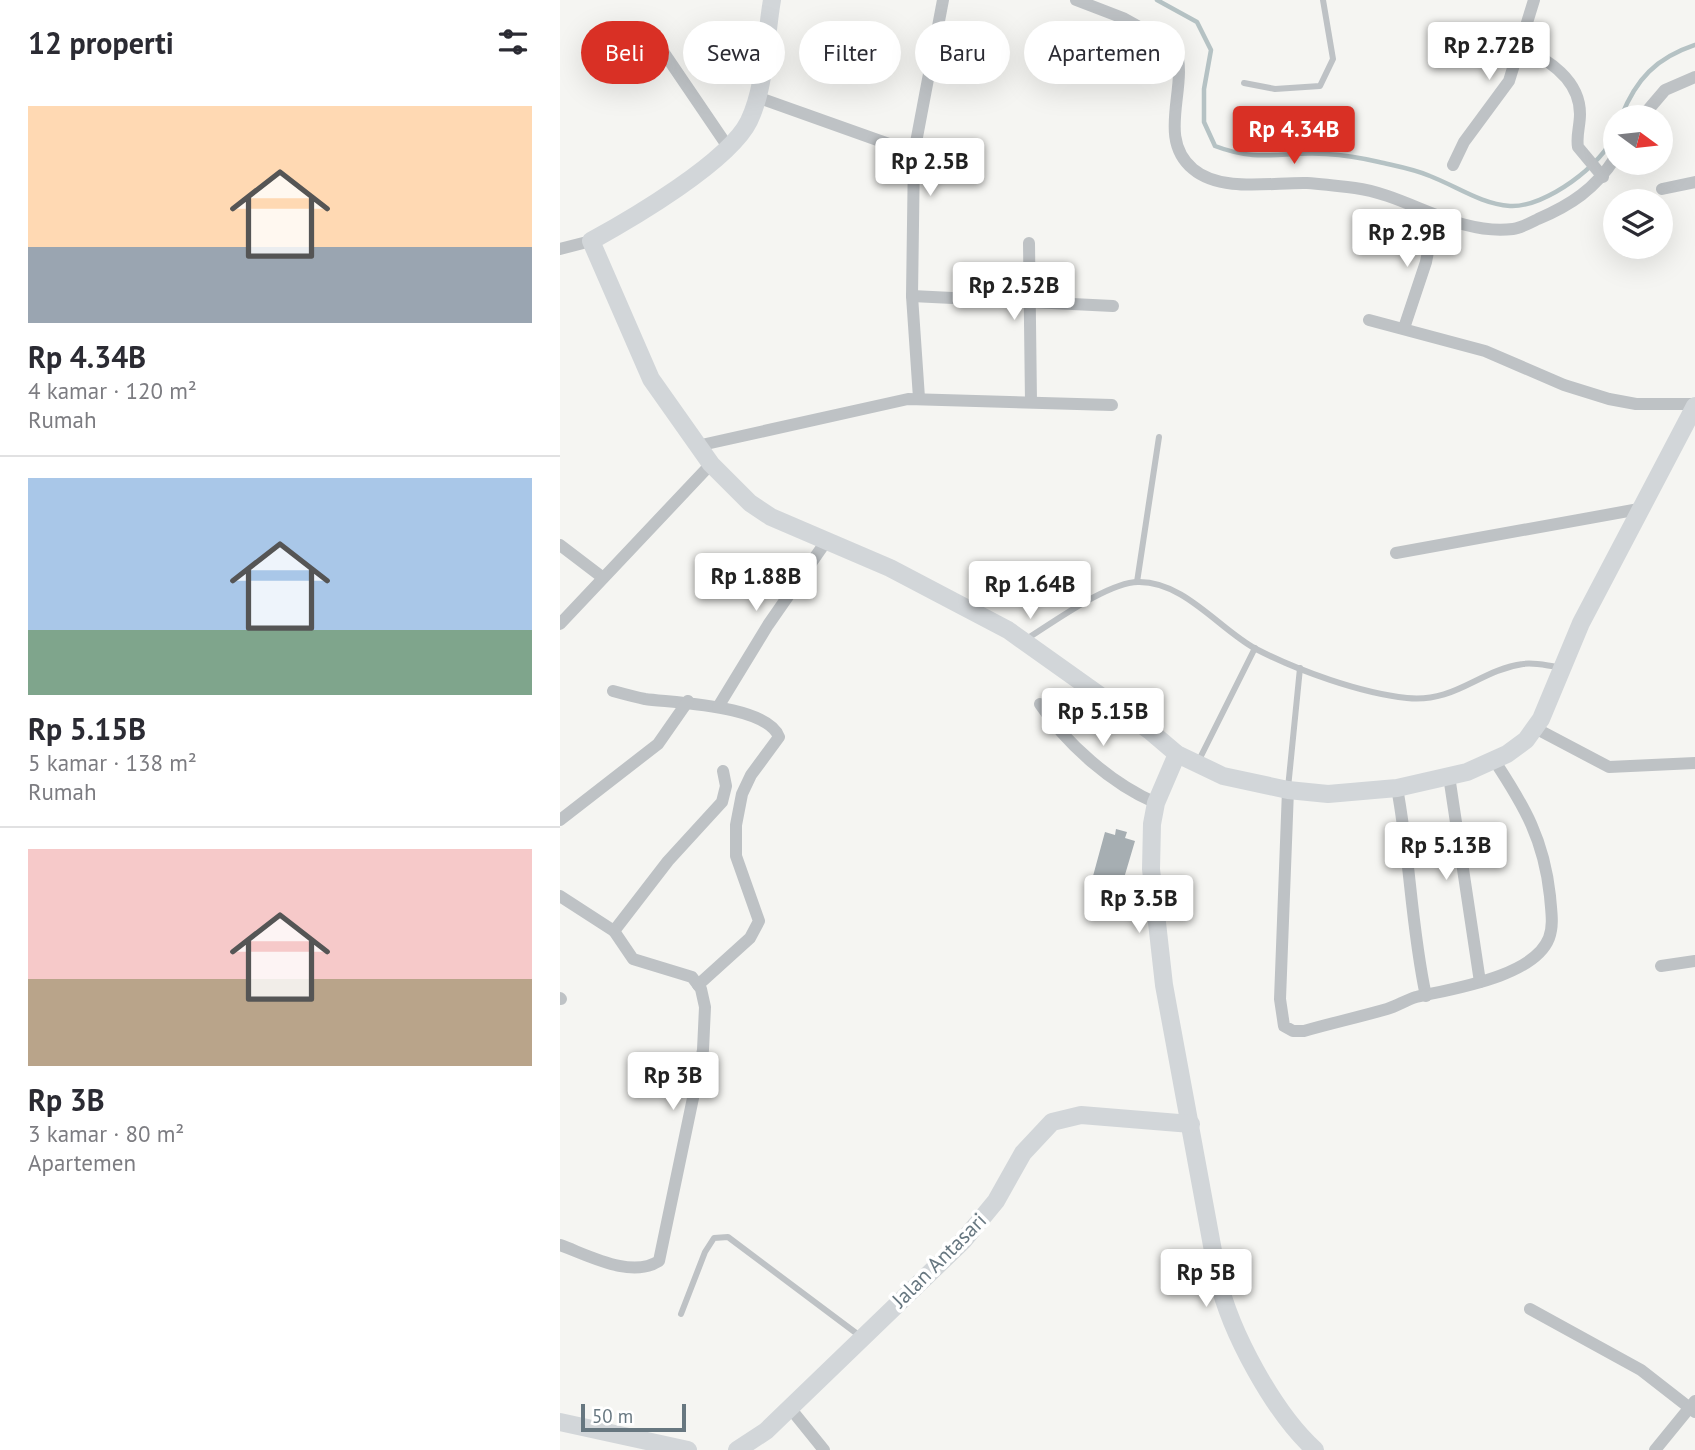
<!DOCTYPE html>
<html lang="id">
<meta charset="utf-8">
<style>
body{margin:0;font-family:"PT Sans",sans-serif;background:#f2f2f3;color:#2b2b33;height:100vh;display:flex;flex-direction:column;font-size:26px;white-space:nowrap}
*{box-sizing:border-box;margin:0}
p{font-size:23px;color:#7c7c81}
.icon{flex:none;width:38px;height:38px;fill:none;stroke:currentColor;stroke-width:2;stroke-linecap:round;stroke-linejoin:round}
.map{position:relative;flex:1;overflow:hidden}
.side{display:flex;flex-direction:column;background:#fff;width:560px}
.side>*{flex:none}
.guide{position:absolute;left:21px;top:21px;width:665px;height:63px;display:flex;gap:14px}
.needle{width:46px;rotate:105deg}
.tools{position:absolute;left:1043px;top:105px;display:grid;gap:14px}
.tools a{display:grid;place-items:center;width:70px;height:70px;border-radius:50%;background:#fff;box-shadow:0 7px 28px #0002;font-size:35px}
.scale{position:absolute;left:21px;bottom:18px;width:105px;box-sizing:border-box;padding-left:7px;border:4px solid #677780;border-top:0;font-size:19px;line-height:24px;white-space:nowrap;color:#677780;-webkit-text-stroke:5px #fff;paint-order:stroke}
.price{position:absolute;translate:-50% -60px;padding:0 16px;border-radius:7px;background:#fff;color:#222;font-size:23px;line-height:46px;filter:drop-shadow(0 2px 4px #0008)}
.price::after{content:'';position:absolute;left:50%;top:42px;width:21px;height:16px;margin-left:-10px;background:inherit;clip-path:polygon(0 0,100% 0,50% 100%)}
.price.current{background:#d93025;color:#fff}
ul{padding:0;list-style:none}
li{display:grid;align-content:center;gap:14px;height:371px;padding:0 28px}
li+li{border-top:2px solid #e1e1e2}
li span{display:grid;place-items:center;height:217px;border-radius:0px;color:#555}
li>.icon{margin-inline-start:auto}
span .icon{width:126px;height:126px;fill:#fffc;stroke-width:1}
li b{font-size:30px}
h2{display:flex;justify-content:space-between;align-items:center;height:84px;padding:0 28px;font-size:30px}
.pill{padding:0 24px;border-radius:32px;background:#fff;box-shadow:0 7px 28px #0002;font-size:24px;line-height:63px}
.pill.current{background:#d93025;color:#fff}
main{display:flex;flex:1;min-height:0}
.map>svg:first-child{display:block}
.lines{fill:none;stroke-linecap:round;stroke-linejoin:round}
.stream{stroke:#b5c2c4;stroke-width:4.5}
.building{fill:#a6aeb2}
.lane{stroke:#bec2c5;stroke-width:6}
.street{stroke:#bec2c5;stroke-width:12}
.secondary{stroke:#d2d6d9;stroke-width:18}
.labels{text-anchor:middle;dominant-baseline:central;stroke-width:7;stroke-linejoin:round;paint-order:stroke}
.street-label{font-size:21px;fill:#677780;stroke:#fff}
</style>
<main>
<section class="side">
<h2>12 properti<svg class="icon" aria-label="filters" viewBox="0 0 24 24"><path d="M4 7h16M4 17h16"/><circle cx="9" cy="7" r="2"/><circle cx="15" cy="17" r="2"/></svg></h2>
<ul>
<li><span style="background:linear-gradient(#ffd9b3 65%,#9aa5b1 0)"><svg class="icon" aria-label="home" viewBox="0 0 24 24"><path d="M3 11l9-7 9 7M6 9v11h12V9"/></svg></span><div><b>Rp 4.34B</b><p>4 kamar · 120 m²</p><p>Rumah</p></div></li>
<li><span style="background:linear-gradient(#a9c7e8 70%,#7fa58c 0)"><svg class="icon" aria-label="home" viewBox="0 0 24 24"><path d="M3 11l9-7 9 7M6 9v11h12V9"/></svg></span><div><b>Rp 5.15B</b><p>5 kamar · 138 m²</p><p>Rumah</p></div></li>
<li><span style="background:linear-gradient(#f6c9c9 60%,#b9a48a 0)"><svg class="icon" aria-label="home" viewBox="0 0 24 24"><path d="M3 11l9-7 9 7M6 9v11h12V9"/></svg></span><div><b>Rp 3B</b><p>3 kamar · 80 m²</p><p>Apartemen</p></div></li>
</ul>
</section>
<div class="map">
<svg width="1135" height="1450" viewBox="0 0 1135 1450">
<rect width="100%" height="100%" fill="#f5f5f2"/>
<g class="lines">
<g class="stream">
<path d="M597,0L637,22L651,50L644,89V122L655,146C699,163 723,151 766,154C783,155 802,158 819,162C836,166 854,169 870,176C896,186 921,204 950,206C985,208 1044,164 1055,133"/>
<path d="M1061,117C1076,79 1096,58 1135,45"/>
</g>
</g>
<polygon class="building" points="556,829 567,832 565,838 575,841 559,895 530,887 545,832 555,835"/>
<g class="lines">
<g class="lane">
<polyline points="684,83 715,89 760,86 773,59 763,0"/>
<polyline points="577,582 599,437"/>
<path d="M465,640C491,624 548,582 578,582C624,581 659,629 696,649C739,671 800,693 847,698C896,703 919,670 963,664C974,662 988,666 999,667"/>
<polyline points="638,762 695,648"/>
<polyline points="728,788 740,668"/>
<polyline points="121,1314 145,1252 154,1238 168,1237 300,1336"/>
</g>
<g class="street">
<path d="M516,0L563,18L615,47C630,86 595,137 633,169C661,193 713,182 747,183C763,184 779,186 795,188C848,195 897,236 953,229C961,228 970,223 978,219C1011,205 1035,189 1055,158"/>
<polyline points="96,41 168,147"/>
<path d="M960,47C988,59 1020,80 1020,114C1020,126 1016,136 1018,147L1043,177"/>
<polyline points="197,97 354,153"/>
<polyline points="1082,117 1105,90 1135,77"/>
<polyline points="893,165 904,142 949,81 974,0"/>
<polyline points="1102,189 1135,182"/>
<polyline points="469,243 471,402"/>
<polyline points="0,249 31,241"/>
<polyline points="352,296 553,306"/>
<polyline points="809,320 925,351 1004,385 1049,399 1076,404 1135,404"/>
<polyline points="844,328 866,262 875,215"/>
<polyline points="359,398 352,296 354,153 383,0"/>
<polyline points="137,446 348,399 552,405"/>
<polyline points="0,545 42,577"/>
<polyline points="836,553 1079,509"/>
<polyline points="0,624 151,464"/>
<path d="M53,691C64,694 75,697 85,699C114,703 207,705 219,737L191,775L182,794L176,825V856L199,921L190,938L138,985"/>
<path d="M480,704C506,744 552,784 596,803"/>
<polyline points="158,707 208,625 267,540"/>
<polyline points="975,728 1049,767 1135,763"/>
<polyline points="889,776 920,982"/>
<path d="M837,788C850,857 851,927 866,996"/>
<path d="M728,790L720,999L724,1026L733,1031H744C772,1023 799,1017 827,1009C837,1006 846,1000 856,997C891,989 974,977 989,938C994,925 991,910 990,896C984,840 965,807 934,760"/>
<polyline points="0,820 98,744 128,701"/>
<polyline points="0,896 54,931 108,861 162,802 166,786 163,771"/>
<polyline points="1101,966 1135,961"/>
<polyline points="0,998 1,999"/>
<path d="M0,1245C28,1255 71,1279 99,1261L143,1050L145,1007L141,989L132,977L73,959L54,931"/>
<polyline points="970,1309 1081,1370 1135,1412"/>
<polyline points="230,1408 264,1450"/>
<polyline points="1095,1450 1135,1401"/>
</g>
<g class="secondary">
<path d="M212,0C205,40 206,85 189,121C169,162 71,219 31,241L91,379L151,464L190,503L211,517L330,568L448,630L590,731L617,754L663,776L728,790L768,794L837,788L907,772L947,754L966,740L981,719L1021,623L1135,406"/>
<path d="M617,754L596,803L592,824L591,869L604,985L658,1278C670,1332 714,1413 755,1450"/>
<polyline points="0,1422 128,1450"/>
<polyline points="177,1450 206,1431 403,1241 436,1201 463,1153 492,1122 521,1115 631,1124"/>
</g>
</g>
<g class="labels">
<g class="street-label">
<text transform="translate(379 1260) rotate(-45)">Jalan Antasari</text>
</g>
</g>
</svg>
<div class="tools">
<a><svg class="needle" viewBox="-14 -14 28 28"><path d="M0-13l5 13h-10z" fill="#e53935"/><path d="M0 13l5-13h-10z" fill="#7c7c81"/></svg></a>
<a><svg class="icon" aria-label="layers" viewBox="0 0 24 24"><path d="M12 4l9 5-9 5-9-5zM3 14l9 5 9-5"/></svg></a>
</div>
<div class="scale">50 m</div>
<b class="price" style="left:929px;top:82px">Rp 2.72B</b>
<b class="price current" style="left:734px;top:166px">Rp 4.34B</b>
<b class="price" style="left:370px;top:198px">Rp 2.5B</b>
<b class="price" style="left:847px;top:269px">Rp 2.9B</b>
<b class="price" style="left:454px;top:322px">Rp 2.52B</b>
<b class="price" style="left:196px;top:613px">Rp 1.88B</b>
<b class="price" style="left:470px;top:621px">Rp 1.64B</b>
<b class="price" style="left:543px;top:748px">Rp 5.15B</b>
<b class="price" style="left:886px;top:882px">Rp 5.13B</b>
<b class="price" style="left:579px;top:935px">Rp 3.5B</b>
<b class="price" style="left:113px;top:1112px">Rp 3B</b>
<b class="price" style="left:646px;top:1309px">Rp 5B</b>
<div class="guide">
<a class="pill current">Beli</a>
<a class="pill">Sewa</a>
<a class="pill">Filter</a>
<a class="pill">Baru</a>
<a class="pill">Apartemen</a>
</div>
</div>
</main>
